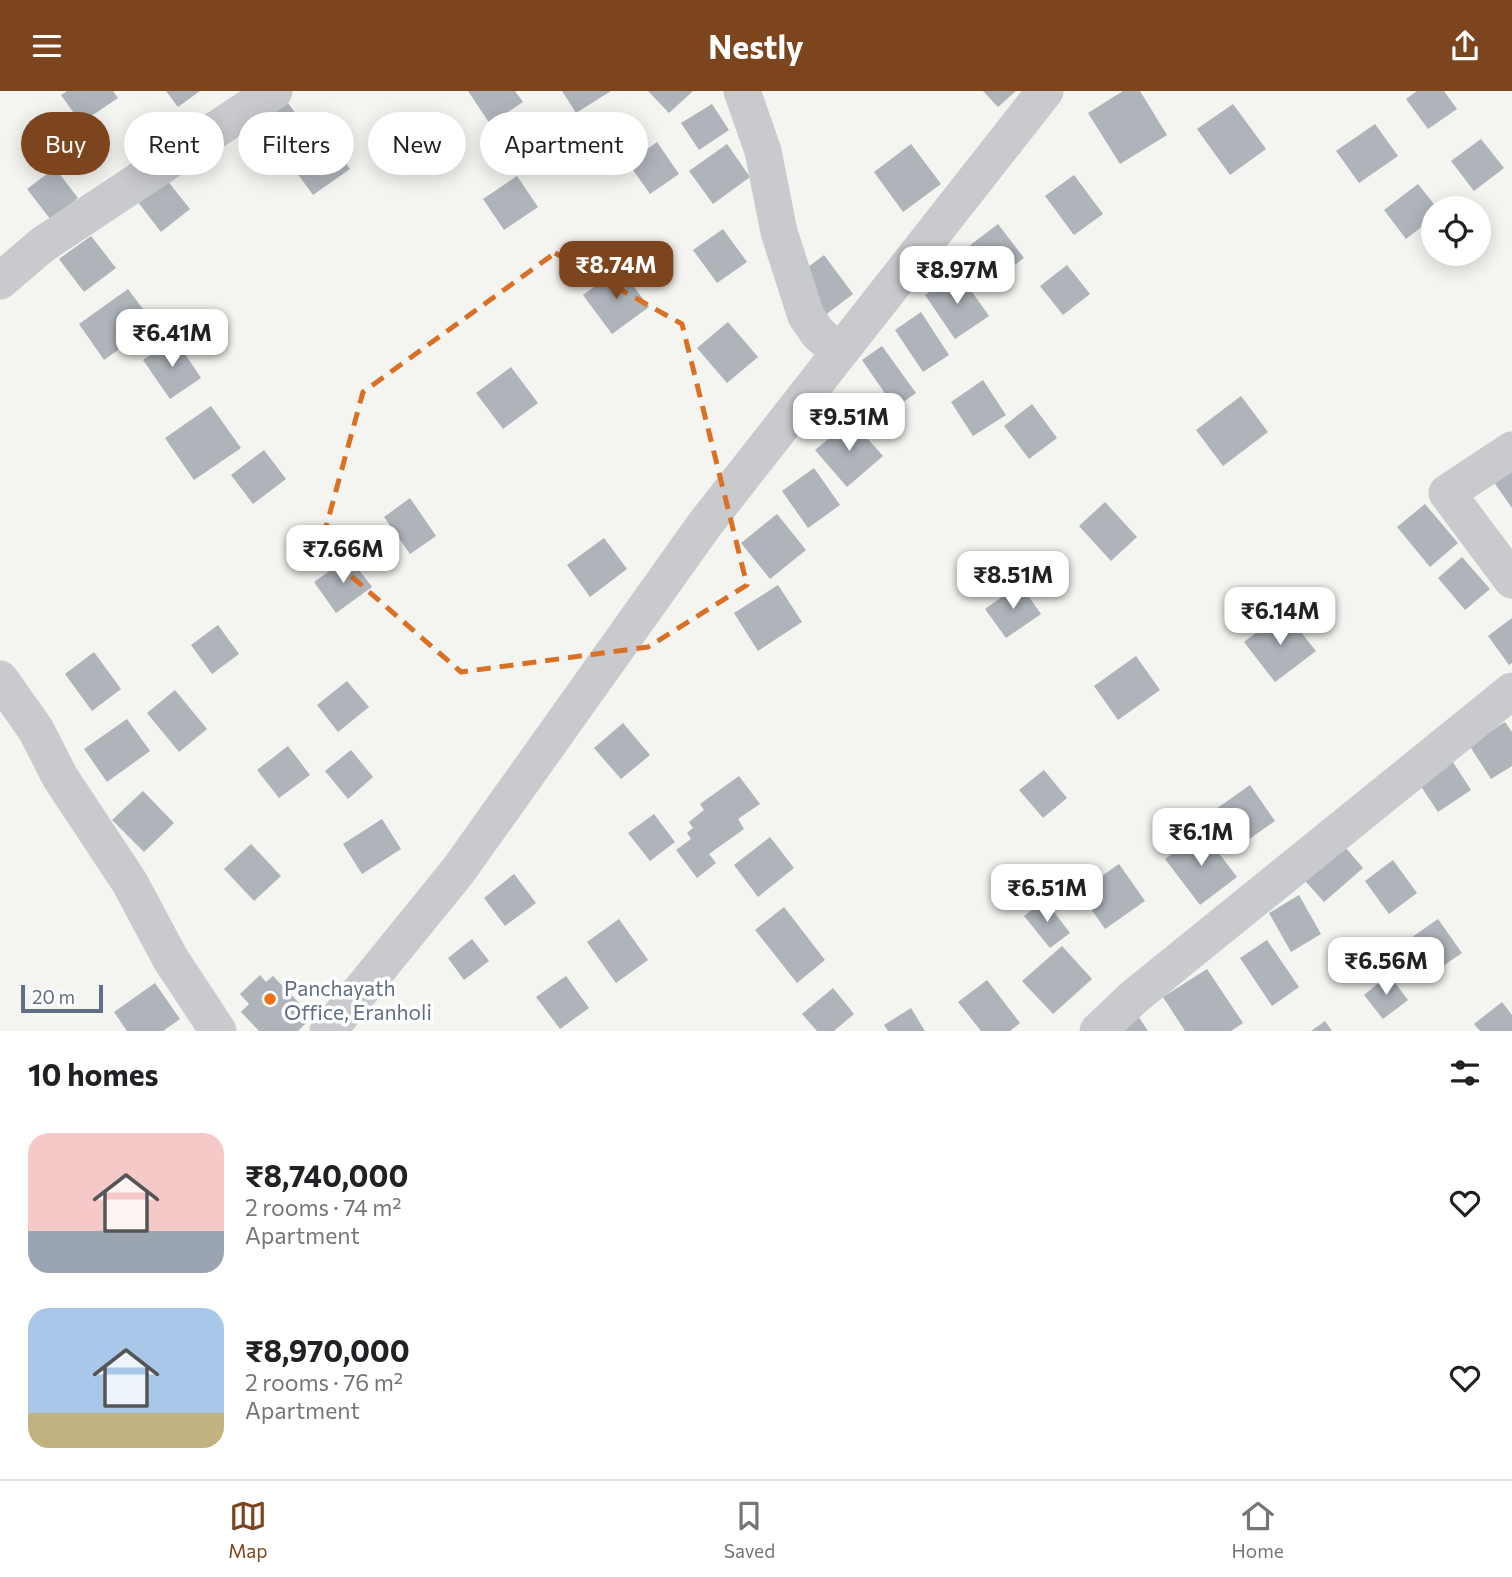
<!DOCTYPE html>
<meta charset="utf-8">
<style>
body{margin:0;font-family:Commissioner,sans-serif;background:#f2f2f2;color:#202124;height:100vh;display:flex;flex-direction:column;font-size:26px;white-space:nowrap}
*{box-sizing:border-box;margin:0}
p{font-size:23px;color:#757577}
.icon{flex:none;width:38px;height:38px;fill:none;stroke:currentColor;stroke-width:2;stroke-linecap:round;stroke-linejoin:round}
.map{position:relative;height:940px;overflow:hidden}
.drawer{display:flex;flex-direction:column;background:#fff;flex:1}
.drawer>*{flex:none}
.banner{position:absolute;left:21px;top:21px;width:700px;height:63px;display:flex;gap:14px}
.controls{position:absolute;left:1421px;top:105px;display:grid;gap:14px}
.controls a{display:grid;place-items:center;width:70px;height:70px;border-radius:50%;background:#fff;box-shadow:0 4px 18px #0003;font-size:35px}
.scale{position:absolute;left:21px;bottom:18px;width:82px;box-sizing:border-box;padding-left:7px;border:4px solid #616d83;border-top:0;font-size:19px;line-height:24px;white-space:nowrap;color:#616d83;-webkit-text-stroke:5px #fff;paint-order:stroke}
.price{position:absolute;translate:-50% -60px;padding:0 16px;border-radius:14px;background:#fff;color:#222;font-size:23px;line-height:46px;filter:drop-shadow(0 2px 4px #0008)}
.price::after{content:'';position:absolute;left:50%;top:42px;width:21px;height:16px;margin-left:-10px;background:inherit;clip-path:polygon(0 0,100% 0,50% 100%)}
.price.on{background:#7d451d;color:#fff}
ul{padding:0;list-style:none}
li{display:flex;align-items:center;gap:21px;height:175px;padding:0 28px}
li span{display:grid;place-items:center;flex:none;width:196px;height:140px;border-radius:21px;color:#555}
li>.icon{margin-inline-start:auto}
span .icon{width:84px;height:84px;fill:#fffc;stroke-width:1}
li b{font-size:30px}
h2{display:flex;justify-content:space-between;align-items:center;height:84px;padding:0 28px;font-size:30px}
.pill{padding:0 24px;border-radius:32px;background:#fff;box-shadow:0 4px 18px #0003;font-size:24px;line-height:63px}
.pill.on{background:#7d451d;color:#fff}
header{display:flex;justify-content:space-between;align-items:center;height:91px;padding:0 28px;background:#7d451d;color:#fff;font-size:32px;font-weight:700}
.dock{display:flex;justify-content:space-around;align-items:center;height:98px;border-top:2px solid #e0e0e0;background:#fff;font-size:19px;color:#757577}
.dock a{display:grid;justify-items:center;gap:4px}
.dock .on{color:#7d451d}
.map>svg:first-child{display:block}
.building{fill:#aeb4ba}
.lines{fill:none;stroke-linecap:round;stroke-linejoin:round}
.minor{stroke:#c8cace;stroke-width:37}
.marked{fill:none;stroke:#da7026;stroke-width:5;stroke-dasharray:14 9;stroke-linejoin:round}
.poi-dot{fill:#ef7115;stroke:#fff;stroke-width:2.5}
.labels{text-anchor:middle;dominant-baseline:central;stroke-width:7;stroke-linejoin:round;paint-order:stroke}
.poi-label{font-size:21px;fill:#616d83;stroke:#fff;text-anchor:start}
</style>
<header><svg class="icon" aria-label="menu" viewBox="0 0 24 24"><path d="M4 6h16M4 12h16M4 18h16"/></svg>Nestly<svg class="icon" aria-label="share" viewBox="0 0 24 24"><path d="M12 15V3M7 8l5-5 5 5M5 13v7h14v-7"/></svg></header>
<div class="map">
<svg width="1512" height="940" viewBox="0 0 1512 940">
<rect width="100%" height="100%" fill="#f4f4f0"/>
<g class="building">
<polygon points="67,0 113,0 118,7 81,32 61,4"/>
<polygon points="166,0 200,0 178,16"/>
<polygon points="468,0 515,0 523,11 490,33"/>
<polygon points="562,0 611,0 576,22"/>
<polygon points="648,0 693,0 669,22"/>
<polygon points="983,0 1016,0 998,16"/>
<polygon points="1123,0 1140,0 1167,44 1120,73 1088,22"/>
<polygon points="1417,0 1444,0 1457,18 1428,38 1406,8"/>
<polygon points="283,5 307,38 267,67 242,34"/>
<polygon points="712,13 729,39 699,59 681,32"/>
<polygon points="1233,13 1266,58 1230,84 1197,38"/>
<polygon points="1375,33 1398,65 1359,92 1336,60"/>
<polygon points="327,45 350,78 313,104 289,71"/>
<polygon points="1481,48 1504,77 1474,100 1451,70"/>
<polygon points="657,51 679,83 650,103 628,72"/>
<polygon points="727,53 750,86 713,113 689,80"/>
<polygon points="911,53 941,93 903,121 874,81"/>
<polygon points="55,77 78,107 51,129 27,98"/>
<polygon points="162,83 190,118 161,141 134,106"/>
<polygon points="1074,84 1103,123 1074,144 1045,105"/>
<polygon points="517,85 538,116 504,139 483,108"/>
<polygon points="1418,93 1437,117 1433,117 1433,127 1406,148 1384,119"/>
<polygon points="998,133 1024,167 981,199 956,165"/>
<polygon points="723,138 747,171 717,192 693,159"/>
<polygon points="91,145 116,177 84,201 59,168"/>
<polygon points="824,164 853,203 824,225 795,186"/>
<polygon points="1067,174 1090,203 1063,224 1040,195"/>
<polygon points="620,177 649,216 612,243 583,204"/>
<polygon points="958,181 989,225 955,248 925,204"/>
<polygon points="128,198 154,233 104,269 79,233"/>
<polygon points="921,221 949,264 923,281 895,239"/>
<polygon points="728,231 758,266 727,292 697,257"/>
<polygon points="175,248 201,287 170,308 143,269"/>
<polygon points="882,255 916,302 895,317 862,269"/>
<polygon points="511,276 538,312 503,338 476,302"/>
<polygon points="983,289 1006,324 973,345 951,311"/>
<polygon points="1241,305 1268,341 1223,375 1196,339"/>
<polygon points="1032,313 1057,347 1029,368 1004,335"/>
<polygon points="211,315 241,357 194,389 165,347"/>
<polygon points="851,329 883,365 847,396 815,359"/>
<polygon points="264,359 286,388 253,413 231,384"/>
<polygon points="814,377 840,414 808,437 782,400"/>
<polygon points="1512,377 1512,417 1493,390"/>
<polygon points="410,407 436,445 410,463 384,426"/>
<polygon points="1105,411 1137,446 1111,470 1079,435"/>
<polygon points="1425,413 1458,452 1430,476 1397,436"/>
<polygon points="777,423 806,459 770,488 741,452"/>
<polygon points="604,447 627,478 590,506 567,474"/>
<polygon points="349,466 372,496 336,522 314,491"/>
<polygon points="1462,466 1490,498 1465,519 1438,487"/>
<polygon points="1020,493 1041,523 1006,547 985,518"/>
<polygon points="778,494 802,531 758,560 734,522"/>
<polygon points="1284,520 1316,560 1275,591 1244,551"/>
<polygon points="1512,527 1512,572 1509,574 1488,545"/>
<polygon points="218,534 239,563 212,583 191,554"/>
<polygon points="94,561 121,598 92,620 65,583"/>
<polygon points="1136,565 1160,599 1118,629 1094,595"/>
<polygon points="347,590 369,616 338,641 317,614"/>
<polygon points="175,599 207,638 179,661 147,622"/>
<polygon points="127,628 150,660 107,691 84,658"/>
<polygon points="1505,631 1512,641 1512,675 1491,688 1469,654"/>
<polygon points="623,632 650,664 621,688 594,657"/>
<polygon points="288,655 310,684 279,707 257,679"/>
<polygon points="351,659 373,686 348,708 325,680"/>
<polygon points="1449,665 1471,699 1438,721 1416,688"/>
<polygon points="1044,679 1067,707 1043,727 1019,699"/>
<polygon points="739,685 760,713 738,728 744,738 709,763 716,772 697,787 676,759 691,748 687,742 693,737 689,731 704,719 700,713"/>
<polygon points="1250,694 1275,730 1241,754 1216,718"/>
<polygon points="143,700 174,732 144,761 112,729"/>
<polygon points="654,723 675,751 650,770 628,742"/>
<polygon points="382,728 401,758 362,783 343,753"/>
<polygon points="1202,740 1237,786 1200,814 1165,768"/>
<polygon points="770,746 794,777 758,806 734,774"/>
<polygon points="1339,749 1363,777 1324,811 1299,783"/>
<polygon points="251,753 281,785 254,810 224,778"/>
<polygon points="1393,769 1417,802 1389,823 1365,790"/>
<polygon points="1119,773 1145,810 1105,838 1079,801"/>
<polygon points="514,783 536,812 505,835 484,807"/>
<polygon points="1299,804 1321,843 1291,861 1269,822"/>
<polygon points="1045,809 1070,842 1050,857 1024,825"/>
<polygon points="784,816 825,869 797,892 755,839"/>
<polygon points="619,828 648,869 616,892 587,851"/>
<polygon points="1438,828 1462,862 1428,885 1405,851"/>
<polygon points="472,848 489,870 464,889 448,867"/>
<polygon points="1267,849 1299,896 1272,915 1240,867"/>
<polygon points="1062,855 1092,888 1053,923 1022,890"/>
<polygon points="1207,878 1243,932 1231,940 1185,940 1163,906"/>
<polygon points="260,884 266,891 273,885 302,915 297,920 307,931 298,940 259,940 241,921 249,913 240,903"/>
<polygon points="1389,884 1408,909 1383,928 1364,904"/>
<polygon points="566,885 589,917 560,938 536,906"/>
<polygon points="987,889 1020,932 1010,940 981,940 958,911"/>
<polygon points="155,892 180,928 163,940 127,940 114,921"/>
<polygon points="833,897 854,923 834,940 817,940 802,923"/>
<polygon points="1502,911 1512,924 1512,940 1480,940 1474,933"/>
<polygon points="911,917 925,940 888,940 884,934"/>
<polygon points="1136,922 1148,940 1107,940"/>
<polygon points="1325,930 1332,940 1311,940"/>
</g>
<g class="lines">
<g class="minor">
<polyline points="742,0 763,60 779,141 806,225 817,241 838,261"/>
<polyline points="0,190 42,154 274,0"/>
<polyline points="1512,359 1447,402 1512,489"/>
<polyline points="0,588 36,639 60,686 130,792 170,867 218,940"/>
<polyline points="328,940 458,780 705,433 1045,0"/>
<polyline points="1098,940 1134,906 1512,600"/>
</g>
</g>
<path class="marked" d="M555,162L682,233L747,494L648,556L461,581L320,458L363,301Z"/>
<circle class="poi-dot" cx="270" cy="908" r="7"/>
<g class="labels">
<g class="poi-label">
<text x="284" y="896">Panchayath<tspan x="284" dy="24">Office, Eranholi</tspan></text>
</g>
</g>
</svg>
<div class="controls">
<a><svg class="icon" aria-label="locate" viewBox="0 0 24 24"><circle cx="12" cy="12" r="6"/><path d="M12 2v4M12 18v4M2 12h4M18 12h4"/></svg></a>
</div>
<div class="scale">20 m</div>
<b class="price on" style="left:616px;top:210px">₹8.74M</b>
<b class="price" style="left:957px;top:215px">₹8.97M</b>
<b class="price" style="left:172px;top:278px">₹6.41M</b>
<b class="price" style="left:849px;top:362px">₹9.51M</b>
<b class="price" style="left:343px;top:494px">₹7.66M</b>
<b class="price" style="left:1013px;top:520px">₹8.51M</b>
<b class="price" style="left:1280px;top:556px">₹6.14M</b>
<b class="price" style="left:1201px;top:777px">₹6.1M</b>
<b class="price" style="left:1047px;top:833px">₹6.51M</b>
<b class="price" style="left:1386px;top:906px">₹6.56M</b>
<div class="banner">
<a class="pill on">Buy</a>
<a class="pill">Rent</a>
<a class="pill">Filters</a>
<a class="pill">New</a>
<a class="pill">Apartment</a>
</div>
</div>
<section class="drawer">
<h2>10 homes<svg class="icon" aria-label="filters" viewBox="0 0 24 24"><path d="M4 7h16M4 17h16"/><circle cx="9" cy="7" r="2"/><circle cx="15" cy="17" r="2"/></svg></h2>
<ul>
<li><span style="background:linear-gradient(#f6c9c9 70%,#9aa5b1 0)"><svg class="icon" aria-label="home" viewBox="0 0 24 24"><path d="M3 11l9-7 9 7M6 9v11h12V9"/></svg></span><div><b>₹8,740,000</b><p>2 rooms · 74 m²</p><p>Apartment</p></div><svg class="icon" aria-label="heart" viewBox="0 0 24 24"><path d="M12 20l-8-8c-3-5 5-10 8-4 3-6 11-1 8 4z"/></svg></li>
<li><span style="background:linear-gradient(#a9c7e8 75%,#c2b280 0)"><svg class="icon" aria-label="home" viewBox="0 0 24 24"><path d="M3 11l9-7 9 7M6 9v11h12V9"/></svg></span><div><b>₹8,970,000</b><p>2 rooms · 76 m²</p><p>Apartment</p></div><svg class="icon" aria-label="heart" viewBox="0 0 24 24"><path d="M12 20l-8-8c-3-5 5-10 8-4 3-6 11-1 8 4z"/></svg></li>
</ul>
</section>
<nav class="dock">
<a class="on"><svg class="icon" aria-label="map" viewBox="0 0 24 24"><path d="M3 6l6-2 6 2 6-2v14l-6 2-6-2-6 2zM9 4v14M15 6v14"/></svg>Map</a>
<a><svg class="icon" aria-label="saved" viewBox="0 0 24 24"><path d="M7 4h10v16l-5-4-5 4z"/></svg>Saved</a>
<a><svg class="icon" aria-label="home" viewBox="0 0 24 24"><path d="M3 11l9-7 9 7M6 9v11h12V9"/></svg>Home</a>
</nav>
